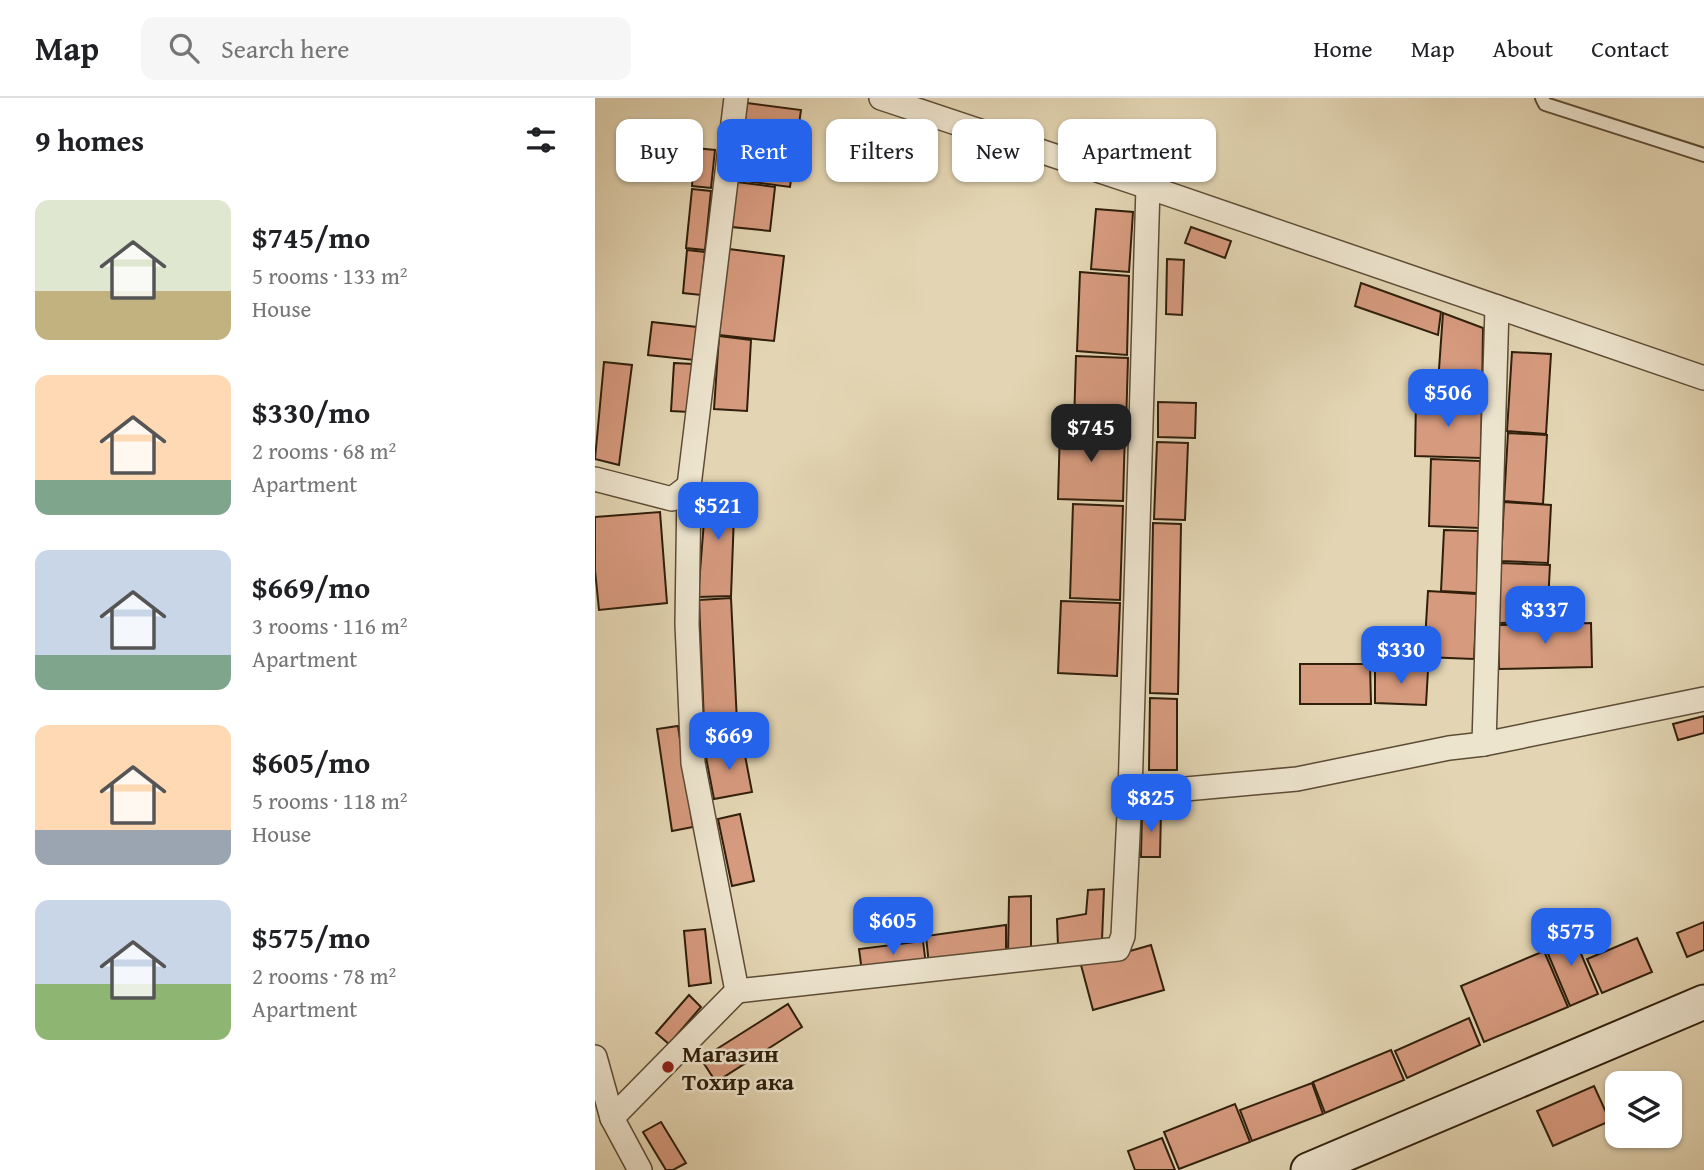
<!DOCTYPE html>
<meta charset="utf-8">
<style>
body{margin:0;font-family:"Gentium Book Plus",serif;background:#f6f6f6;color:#202124;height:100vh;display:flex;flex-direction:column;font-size:26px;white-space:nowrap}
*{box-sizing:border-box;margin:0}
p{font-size:23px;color:#757577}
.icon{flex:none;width:38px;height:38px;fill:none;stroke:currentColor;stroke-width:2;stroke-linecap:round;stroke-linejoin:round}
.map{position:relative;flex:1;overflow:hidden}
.panel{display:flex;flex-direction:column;background:#fff;width:595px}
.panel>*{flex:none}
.guide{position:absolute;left:21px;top:21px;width:665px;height:63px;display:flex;gap:14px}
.fabs{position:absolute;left:1010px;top:973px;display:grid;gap:14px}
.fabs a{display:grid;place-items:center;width:77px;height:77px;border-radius:14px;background:#fff;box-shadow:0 2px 5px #0004;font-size:35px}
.price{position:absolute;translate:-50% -60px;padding:0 16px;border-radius:14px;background:#2563eb;color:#fff;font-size:23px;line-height:46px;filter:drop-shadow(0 2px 4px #0008)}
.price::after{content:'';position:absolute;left:50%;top:42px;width:21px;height:16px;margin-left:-10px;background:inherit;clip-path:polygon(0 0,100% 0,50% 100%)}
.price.on{background:#222;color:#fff}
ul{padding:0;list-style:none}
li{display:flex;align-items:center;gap:21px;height:175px;padding:0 35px}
li span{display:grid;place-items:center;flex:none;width:196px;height:140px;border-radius:14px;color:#555}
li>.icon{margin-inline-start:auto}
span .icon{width:84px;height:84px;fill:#fffc;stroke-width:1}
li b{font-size:30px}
h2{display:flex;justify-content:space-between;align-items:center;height:84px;padding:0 35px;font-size:30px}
.pill{padding:0 24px;border-radius:14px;background:#fff;box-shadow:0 2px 5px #0004;font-size:24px;line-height:63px}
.pill.on{background:#2563eb;color:#fff}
header{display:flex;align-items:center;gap:42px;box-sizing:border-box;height:98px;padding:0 35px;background:#fff;border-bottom:2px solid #e0e0e0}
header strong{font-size:33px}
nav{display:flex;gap:38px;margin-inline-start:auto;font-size:24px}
.search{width:490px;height:63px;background:#f6f6f6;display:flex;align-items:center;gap:18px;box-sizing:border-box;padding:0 24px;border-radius:14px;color:#757577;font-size:26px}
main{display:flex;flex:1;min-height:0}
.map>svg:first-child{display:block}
.building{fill:#d69a7e;stroke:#301f0b;stroke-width:2}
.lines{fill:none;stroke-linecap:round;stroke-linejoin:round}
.service-casing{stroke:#5d4c35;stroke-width:16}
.minor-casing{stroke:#5d4c35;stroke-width:26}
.secondary-casing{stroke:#301f0b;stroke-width:37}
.service{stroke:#ede4ce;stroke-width:12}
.minor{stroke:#ede4ce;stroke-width:23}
.secondary{stroke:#ede4ce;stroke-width:33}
.poi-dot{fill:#8f2418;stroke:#ede4ce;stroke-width:2.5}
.labels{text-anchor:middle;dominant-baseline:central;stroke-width:5;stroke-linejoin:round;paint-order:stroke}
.poi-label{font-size:24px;font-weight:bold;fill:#301f0b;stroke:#ede4ce;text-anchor:start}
</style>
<header>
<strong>Map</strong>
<div class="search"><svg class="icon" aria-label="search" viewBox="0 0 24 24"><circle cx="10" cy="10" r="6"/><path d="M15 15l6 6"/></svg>Search here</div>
<nav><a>Home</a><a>Map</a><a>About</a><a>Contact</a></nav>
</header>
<main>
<section class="panel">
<h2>9 homes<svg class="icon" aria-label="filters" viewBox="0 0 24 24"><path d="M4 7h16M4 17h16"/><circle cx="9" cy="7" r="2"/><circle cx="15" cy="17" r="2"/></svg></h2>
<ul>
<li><span style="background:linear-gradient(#dfe7d0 65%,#c2b280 0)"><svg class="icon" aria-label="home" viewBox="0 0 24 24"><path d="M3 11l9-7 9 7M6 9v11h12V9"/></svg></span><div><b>$745/mo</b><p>5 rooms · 133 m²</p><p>House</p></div></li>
<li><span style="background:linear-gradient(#ffd9b3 75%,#7fa58c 0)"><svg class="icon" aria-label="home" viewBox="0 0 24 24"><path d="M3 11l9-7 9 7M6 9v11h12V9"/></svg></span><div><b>$330/mo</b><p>2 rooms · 68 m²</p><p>Apartment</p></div></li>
<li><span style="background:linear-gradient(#c9d6e8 75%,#7fa58c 0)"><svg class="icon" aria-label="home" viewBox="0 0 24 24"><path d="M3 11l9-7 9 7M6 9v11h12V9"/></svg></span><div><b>$669/mo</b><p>3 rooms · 116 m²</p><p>Apartment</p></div></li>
<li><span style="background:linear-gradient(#ffd9b3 75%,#9aa5b1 0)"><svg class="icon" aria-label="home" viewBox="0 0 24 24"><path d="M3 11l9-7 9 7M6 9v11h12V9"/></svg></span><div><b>$605/mo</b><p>5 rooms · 118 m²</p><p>House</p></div></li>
<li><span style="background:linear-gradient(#c9d6e8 60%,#8fb573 0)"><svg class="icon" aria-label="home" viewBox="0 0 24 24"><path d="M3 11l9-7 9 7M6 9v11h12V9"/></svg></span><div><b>$575/mo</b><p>2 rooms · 78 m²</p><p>Apartment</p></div></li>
</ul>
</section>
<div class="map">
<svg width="1109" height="1072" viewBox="0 0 1109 1072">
<rect width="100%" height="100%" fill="#e3d5b3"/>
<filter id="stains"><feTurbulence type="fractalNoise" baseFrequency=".00286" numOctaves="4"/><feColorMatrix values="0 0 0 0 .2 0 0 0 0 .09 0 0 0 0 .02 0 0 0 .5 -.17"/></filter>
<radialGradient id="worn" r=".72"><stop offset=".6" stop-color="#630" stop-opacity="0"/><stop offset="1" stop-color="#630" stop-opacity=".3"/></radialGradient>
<g class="building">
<polygon points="152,5 206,12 195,89 142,82"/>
<polygon points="100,50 120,52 116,90 97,88"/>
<polygon points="142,84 180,89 175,133 137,129"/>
<polygon points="97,91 116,93 110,152 91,150"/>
<polygon points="501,111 538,114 534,174 496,171"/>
<polygon points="596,129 636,143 630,160 590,145"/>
<polygon points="134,151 189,158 179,243 124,237"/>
<polygon points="92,152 110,154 106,197 88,195"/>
<polygon points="572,161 589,162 587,217 571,216"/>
<polygon points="485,174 534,178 532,257 482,253"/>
<polygon points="766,185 846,214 843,237 760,208"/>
<polygon points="848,215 888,230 887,300 842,299"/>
<polygon points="57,224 102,229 99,262 53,257"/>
<polygon points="124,238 156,242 152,313 119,311"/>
<polygon points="917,254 956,256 951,336 912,333"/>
<polygon points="481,258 533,260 531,328 479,326"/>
<polygon points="9,264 37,267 24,367 0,361"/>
<polygon points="79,265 98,266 94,314 76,313"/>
<polygon points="821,301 887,303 886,360 820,358"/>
<polygon points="563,304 601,305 600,340 563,339"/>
<polygon points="465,330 530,332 528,403 463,401"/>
<polygon points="913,335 952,337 948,406 909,403"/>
<polygon points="562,344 593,345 590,422 559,421"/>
<polygon points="836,361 885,363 884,430 834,428"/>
<polygon points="112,385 140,389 136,498 103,499"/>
<polygon points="909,404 956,407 953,465 906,463"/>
<polygon points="478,406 528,408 525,502 475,500"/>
<polygon points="65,414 72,505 4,512 0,472 0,419"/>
<polygon points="558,425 586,426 583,596 555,595"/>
<polygon points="849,432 883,433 882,495 846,493"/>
<polygon points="906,465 955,467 952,524 903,525"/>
<polygon points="833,493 882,496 879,561 829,559"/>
<polygon points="136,500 143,645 110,650 104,502"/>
<polygon points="466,503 525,505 522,578 463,575"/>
<polygon points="996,525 997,569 904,571 903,527"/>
<polygon points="705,566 775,566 776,606 705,606"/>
<polygon points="780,570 833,572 831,607 780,605"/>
<polygon points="555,600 582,601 582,672 554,672"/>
<polygon points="1109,618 1109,635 1083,642 1078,626"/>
<polygon points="83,628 98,729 77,733 62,631"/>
<polygon points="148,647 157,694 119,701 110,654"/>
<polygon points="547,713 566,713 565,759 546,759"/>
<polygon points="145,716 159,783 137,788 123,721"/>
<polygon points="509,791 507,842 463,848 462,821 491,816 493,792"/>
<polygon points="436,798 436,853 413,855 414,799"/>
<polygon points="1109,824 1109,852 1092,859 1082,835"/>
<polygon points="411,827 411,855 334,867 331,838"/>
<polygon points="110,831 116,885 94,888 89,833"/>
<polygon points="976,832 1003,896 975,908 948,844"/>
<polygon points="1042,840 1057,874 1007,895 992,861"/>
<polygon points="328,843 331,867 267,874 264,851"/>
<polygon points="556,847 569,892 498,912 486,867"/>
<polygon points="949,853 973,909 889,944 866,888"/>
<polygon points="94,897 106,909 74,946 61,935"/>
<polygon points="193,906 207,929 121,984 106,961"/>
<polygon points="874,920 885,947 812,980 800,953"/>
<polygon points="796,952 809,982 730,1015 718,984"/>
<polygon points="717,985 728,1016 657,1043 645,1012"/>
<polygon points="999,988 1015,1023 958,1048 942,1013"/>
<polygon points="640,1006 655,1044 584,1071 569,1034"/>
<polygon points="66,1024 91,1065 78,1072 71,1072 48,1034"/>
<polygon points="567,1040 580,1072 540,1072 533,1053"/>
</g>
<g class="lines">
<defs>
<polyline id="service" points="947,0 950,6 1109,57"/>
<g id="minor">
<polyline points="286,0 553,89 1109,280"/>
<polyline points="0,381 77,401 94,388"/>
<polyline points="889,646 902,209"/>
<polyline points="535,696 702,681 854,650 889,646 1109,601"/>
<polyline points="142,893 523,851 528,838 535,696 553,89"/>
<polyline points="0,959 17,1020 45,1072"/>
<polyline points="17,1020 142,893 98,665 92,526 94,388 141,0"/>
</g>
<polyline id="secondary" points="713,1072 1109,904"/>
</defs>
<use href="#service" class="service-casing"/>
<use href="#minor" class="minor-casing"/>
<use href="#secondary" class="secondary-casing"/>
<use href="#service" class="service"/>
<use href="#minor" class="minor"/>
<use href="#secondary" class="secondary"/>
</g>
<circle class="poi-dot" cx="73" cy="969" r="7"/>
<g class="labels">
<g class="poi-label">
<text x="87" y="955">Магазин<tspan x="87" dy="28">Тохир ака</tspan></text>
</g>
</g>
<rect width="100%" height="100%" filter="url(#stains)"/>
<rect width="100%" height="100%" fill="url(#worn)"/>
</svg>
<div class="fabs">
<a><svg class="icon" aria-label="layers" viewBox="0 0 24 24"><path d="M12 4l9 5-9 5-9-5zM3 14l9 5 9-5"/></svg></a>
</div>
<b class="price" style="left:853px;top:331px">$506</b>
<b class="price on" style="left:496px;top:366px">$745</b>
<b class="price" style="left:123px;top:444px">$521</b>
<b class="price" style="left:950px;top:548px">$337</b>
<b class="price" style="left:806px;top:588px">$330</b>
<b class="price" style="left:134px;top:674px">$669</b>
<b class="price" style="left:556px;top:736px">$825</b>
<b class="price" style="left:298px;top:859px">$605</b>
<b class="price" style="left:976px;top:870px">$575</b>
<div class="guide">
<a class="pill">Buy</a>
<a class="pill on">Rent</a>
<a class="pill">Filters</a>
<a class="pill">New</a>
<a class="pill">Apartment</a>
</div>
</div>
</main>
